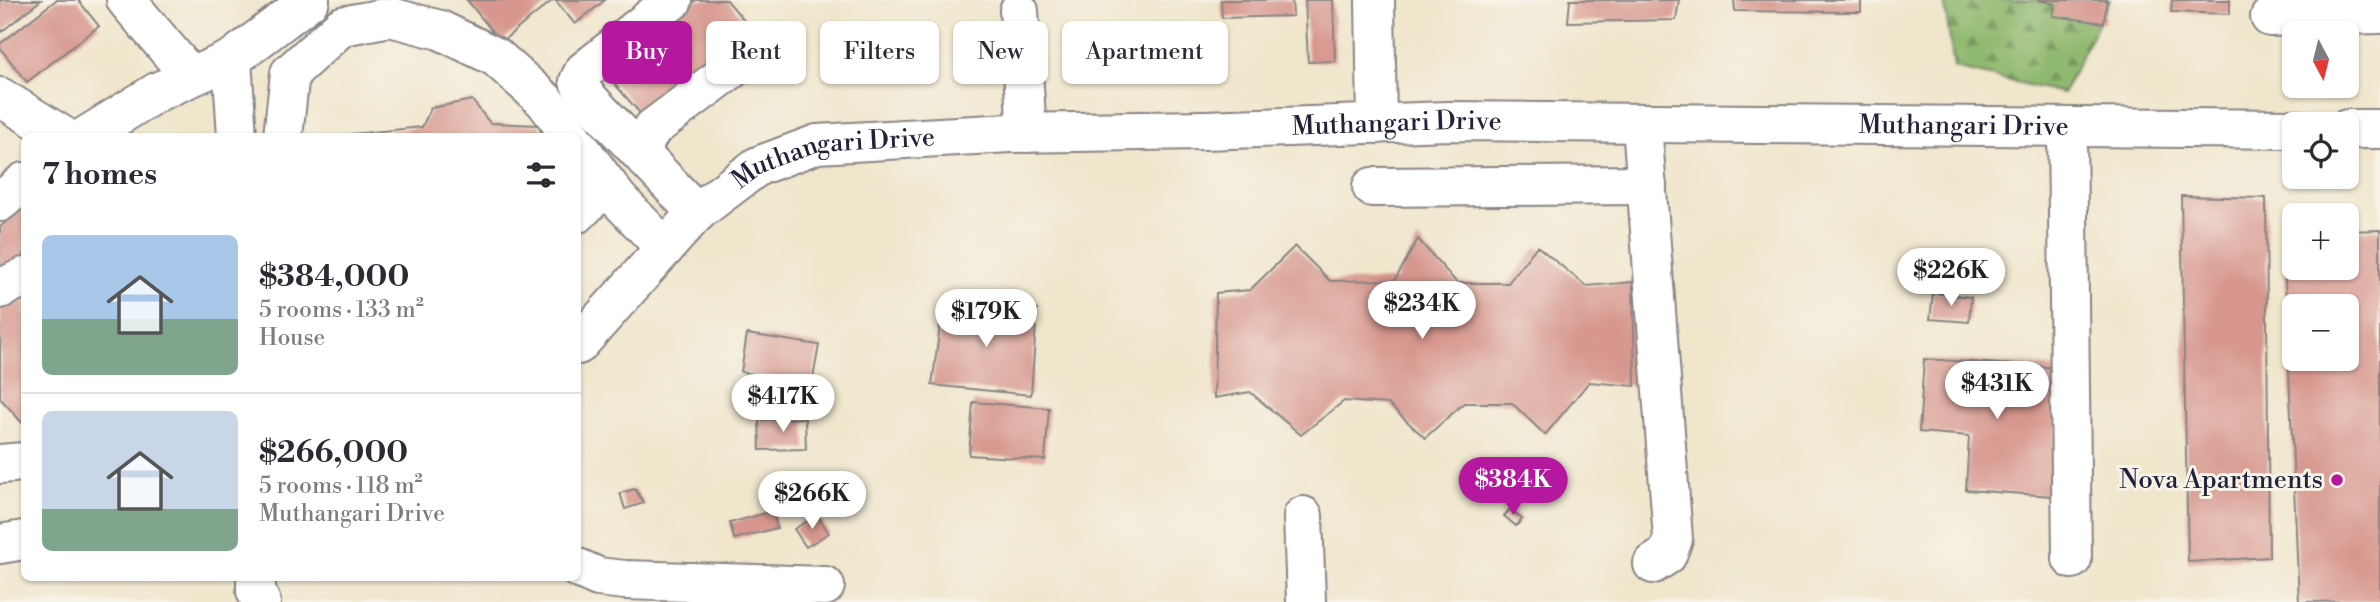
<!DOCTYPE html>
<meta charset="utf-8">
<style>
body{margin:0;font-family:"Libre Bodoni",serif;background:#f2f2f3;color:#2b2b33;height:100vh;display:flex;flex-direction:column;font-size:26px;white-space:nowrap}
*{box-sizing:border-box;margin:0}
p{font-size:23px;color:#7c7c81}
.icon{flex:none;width:38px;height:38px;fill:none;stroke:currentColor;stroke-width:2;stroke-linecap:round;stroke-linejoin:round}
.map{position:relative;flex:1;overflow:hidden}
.panel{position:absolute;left:21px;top:133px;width:560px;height:448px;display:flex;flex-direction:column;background:#fff;border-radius:10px;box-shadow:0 2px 5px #0004}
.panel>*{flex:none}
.banner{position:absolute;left:602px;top:21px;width:665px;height:63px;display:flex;gap:14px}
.needle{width:46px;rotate:173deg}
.controls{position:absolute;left:2282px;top:21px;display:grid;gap:14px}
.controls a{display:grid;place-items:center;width:77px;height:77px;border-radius:10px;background:#fff;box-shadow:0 2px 5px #0004;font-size:35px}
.price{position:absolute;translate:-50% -60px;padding:0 16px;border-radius:24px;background:#fff;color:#222;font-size:23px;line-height:46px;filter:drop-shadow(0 2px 4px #0008)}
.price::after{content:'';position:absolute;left:50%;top:42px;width:21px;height:16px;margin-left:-10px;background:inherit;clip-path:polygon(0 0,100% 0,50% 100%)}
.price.on{background:#b5179e;color:#fff}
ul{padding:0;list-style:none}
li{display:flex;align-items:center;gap:21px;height:175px;padding:0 21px}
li+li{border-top:2px solid #e1e1e2}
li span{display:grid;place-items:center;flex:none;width:196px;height:140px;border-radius:10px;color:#555}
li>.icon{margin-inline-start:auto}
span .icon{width:84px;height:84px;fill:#fffc;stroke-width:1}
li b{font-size:30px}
h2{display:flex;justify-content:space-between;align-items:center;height:84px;padding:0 21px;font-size:30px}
.tag{padding:0 24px;border-radius:10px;background:#fff;box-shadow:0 2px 5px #0004;font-size:24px;line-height:63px}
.tag.on{background:#b5179e;color:#fff}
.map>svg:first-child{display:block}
.forest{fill:url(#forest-firs);stroke:#596e55;stroke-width:2}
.building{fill:#d7978e;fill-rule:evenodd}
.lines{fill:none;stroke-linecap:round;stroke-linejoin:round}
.minor-casing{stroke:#898484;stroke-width:42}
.minor{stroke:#fff;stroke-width:38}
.poi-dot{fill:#b5179e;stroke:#f7f3e8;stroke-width:2.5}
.labels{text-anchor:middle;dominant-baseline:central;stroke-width:6;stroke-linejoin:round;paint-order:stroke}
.street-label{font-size:26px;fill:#22223b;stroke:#f7f3e8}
.poi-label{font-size:26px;fill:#22223b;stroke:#f7f3e8;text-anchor:end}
</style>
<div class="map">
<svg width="2380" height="602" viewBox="0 0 2380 602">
<defs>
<pattern id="forest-firs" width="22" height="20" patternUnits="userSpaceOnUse" patternTransform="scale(1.75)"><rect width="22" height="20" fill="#90b96f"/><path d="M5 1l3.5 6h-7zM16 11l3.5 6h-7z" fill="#75965c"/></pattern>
</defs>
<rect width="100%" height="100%" fill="#f7f3e8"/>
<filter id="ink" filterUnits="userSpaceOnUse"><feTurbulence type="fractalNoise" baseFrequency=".0143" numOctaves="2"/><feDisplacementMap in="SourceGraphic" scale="14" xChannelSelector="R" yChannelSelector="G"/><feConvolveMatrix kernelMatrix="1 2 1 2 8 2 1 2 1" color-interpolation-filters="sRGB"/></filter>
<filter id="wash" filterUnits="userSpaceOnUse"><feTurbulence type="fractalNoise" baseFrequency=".00686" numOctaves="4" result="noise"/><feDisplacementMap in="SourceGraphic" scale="28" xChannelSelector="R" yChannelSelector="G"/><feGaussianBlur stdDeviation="1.57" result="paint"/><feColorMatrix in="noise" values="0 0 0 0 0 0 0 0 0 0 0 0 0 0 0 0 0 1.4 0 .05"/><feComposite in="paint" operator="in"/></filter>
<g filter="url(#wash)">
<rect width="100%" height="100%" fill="#f0e6cc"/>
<polygon class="forest" points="1944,0 2110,0 2063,93 1954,68"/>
<g id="blocks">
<g class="building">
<polygon points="0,0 41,0 0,33"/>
<polygon points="56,0 78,0 99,26 27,82 0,48 0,44"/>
<polygon points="467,0 553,0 501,42"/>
<polygon points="555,0 605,0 575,24"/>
<polygon points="696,0 727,0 752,30 645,119 607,75"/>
<polygon points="1221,0 1292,0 1293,16 1222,18"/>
<polygon points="1305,0 1333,0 1335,61 1308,62"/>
<polygon points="1570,0 1679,0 1676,20 1568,22"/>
<polygon points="1734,0 1861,0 1861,12 1735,11"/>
<polygon points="2038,0 2107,0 2104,23 2053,16 2055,4"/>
<polygon points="2172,0 2230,0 2230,14 2171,12"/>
<polygon points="472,100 490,123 540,125 541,136 352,136 351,134 422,127 431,108"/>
<polygon points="2181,196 2266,198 2269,557 2188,562"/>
<polygon points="24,207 24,425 0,398 0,227"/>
<path d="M2380,230V601L2299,602L2283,234H2294V268H2347V231ZM2294,306H2347V359H2294Z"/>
<polygon points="1418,239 1457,283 1508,283 1537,246 1586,286 1633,282 1635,386 1589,382 1545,435 1512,403 1464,403 1425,438 1388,404 1344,401 1301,435 1250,392 1214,398 1216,293 1250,290 1295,246 1330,281 1395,280"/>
<polygon points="1933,293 1971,297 1969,322 1930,319"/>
<polygon points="943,303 1037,310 1031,395 932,385"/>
<polygon points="747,334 819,345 812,384 741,372"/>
<polygon points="1924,359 2061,368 2052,496 1966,490 1969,436 1919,432"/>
<polygon points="973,402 1049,408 1045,460 969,455"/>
<polygon points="805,418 806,449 760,450 759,420"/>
<polygon points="635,489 644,503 625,509 620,493"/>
<polygon points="1510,509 1522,519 1516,526 1504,516"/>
<polygon points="773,511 777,528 734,539 730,523"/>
<polygon points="817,515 829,533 806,547 794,529"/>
</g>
</g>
</g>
<g filter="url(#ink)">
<use href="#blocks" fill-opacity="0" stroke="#898484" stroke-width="2"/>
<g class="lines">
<defs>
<g id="minor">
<polyline points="126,0 191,77"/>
<polyline points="673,0 584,71 579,81 584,94 697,213"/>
<polyline points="1375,0 1377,124"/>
<polyline points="1019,11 1027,133"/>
<polyline points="2270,17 2380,14"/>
<polyline points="0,97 63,136"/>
<polyline points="1642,124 1673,539 1667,555 1653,564"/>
<polyline points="2067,127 2072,559"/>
<polyline points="2347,129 2380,129"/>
<polyline points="86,136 157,92 232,59"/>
<polyline points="237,136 232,59 310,0"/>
<polyline points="283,136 290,73 342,26 390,17 440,30 496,57 544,100 571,136"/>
<polyline points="578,145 618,199 665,248"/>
<polyline points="643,155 645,141 653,128 765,44"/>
<polyline points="1372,187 1647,185"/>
<polyline points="0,202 24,182"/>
<polyline points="578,213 607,184"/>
<polyline points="0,289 24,277"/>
<path id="s1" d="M578,345L697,212L758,166L817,144L1010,133L1205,130L1447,121L2294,129"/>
<polyline points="0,464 24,462"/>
<polyline points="1303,516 1306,602"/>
<polyline points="0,544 24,540"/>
<polyline points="578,568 598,577 625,580 825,586"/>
<polyline points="256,578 256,591 261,602"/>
</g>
</defs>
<use href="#minor" class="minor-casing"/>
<use href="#minor" class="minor"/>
</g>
</g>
<circle class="poi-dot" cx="2337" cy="480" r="7"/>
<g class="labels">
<g class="street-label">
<text stroke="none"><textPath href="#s1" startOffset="898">Muthangari Drive</textPath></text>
<text stroke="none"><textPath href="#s1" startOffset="1465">Muthangari Drive</textPath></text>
<text stroke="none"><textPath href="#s1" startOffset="331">Muthangari Drive</textPath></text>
</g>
<g class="poi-label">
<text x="2323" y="480">Nova Apartments</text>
</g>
</g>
</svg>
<div class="controls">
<a><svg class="needle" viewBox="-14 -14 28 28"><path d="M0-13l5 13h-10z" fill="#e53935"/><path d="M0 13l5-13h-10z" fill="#7c7c81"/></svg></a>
<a><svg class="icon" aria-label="locate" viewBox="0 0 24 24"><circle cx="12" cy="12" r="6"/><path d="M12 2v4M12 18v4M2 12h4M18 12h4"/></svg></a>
<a>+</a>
<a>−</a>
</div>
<b class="price" style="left:1951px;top:308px">$226K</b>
<b class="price" style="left:1422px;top:341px">$234K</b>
<b class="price" style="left:986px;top:349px">$179K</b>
<b class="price" style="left:1997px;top:421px">$431K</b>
<b class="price" style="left:783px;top:434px">$417K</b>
<b class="price on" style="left:1513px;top:517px">$384K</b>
<b class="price" style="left:812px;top:531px">$266K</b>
<div class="banner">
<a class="tag on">Buy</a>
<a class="tag">Rent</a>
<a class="tag">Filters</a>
<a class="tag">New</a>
<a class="tag">Apartment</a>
</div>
<section class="panel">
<h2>7 homes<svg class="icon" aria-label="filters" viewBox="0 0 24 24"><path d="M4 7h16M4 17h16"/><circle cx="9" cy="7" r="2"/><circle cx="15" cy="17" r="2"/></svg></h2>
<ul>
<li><span style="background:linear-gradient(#a9c7e8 60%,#7fa58c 0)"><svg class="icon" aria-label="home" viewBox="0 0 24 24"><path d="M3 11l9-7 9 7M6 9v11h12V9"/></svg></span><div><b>$384,000</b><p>5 rooms · 133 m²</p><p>House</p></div></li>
<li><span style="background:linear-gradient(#c9d6e8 70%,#7fa58c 0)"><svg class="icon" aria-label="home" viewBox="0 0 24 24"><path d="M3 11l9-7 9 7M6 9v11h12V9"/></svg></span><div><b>$266,000</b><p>5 rooms · 118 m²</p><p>Muthangari Drive</p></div></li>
</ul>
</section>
</div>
